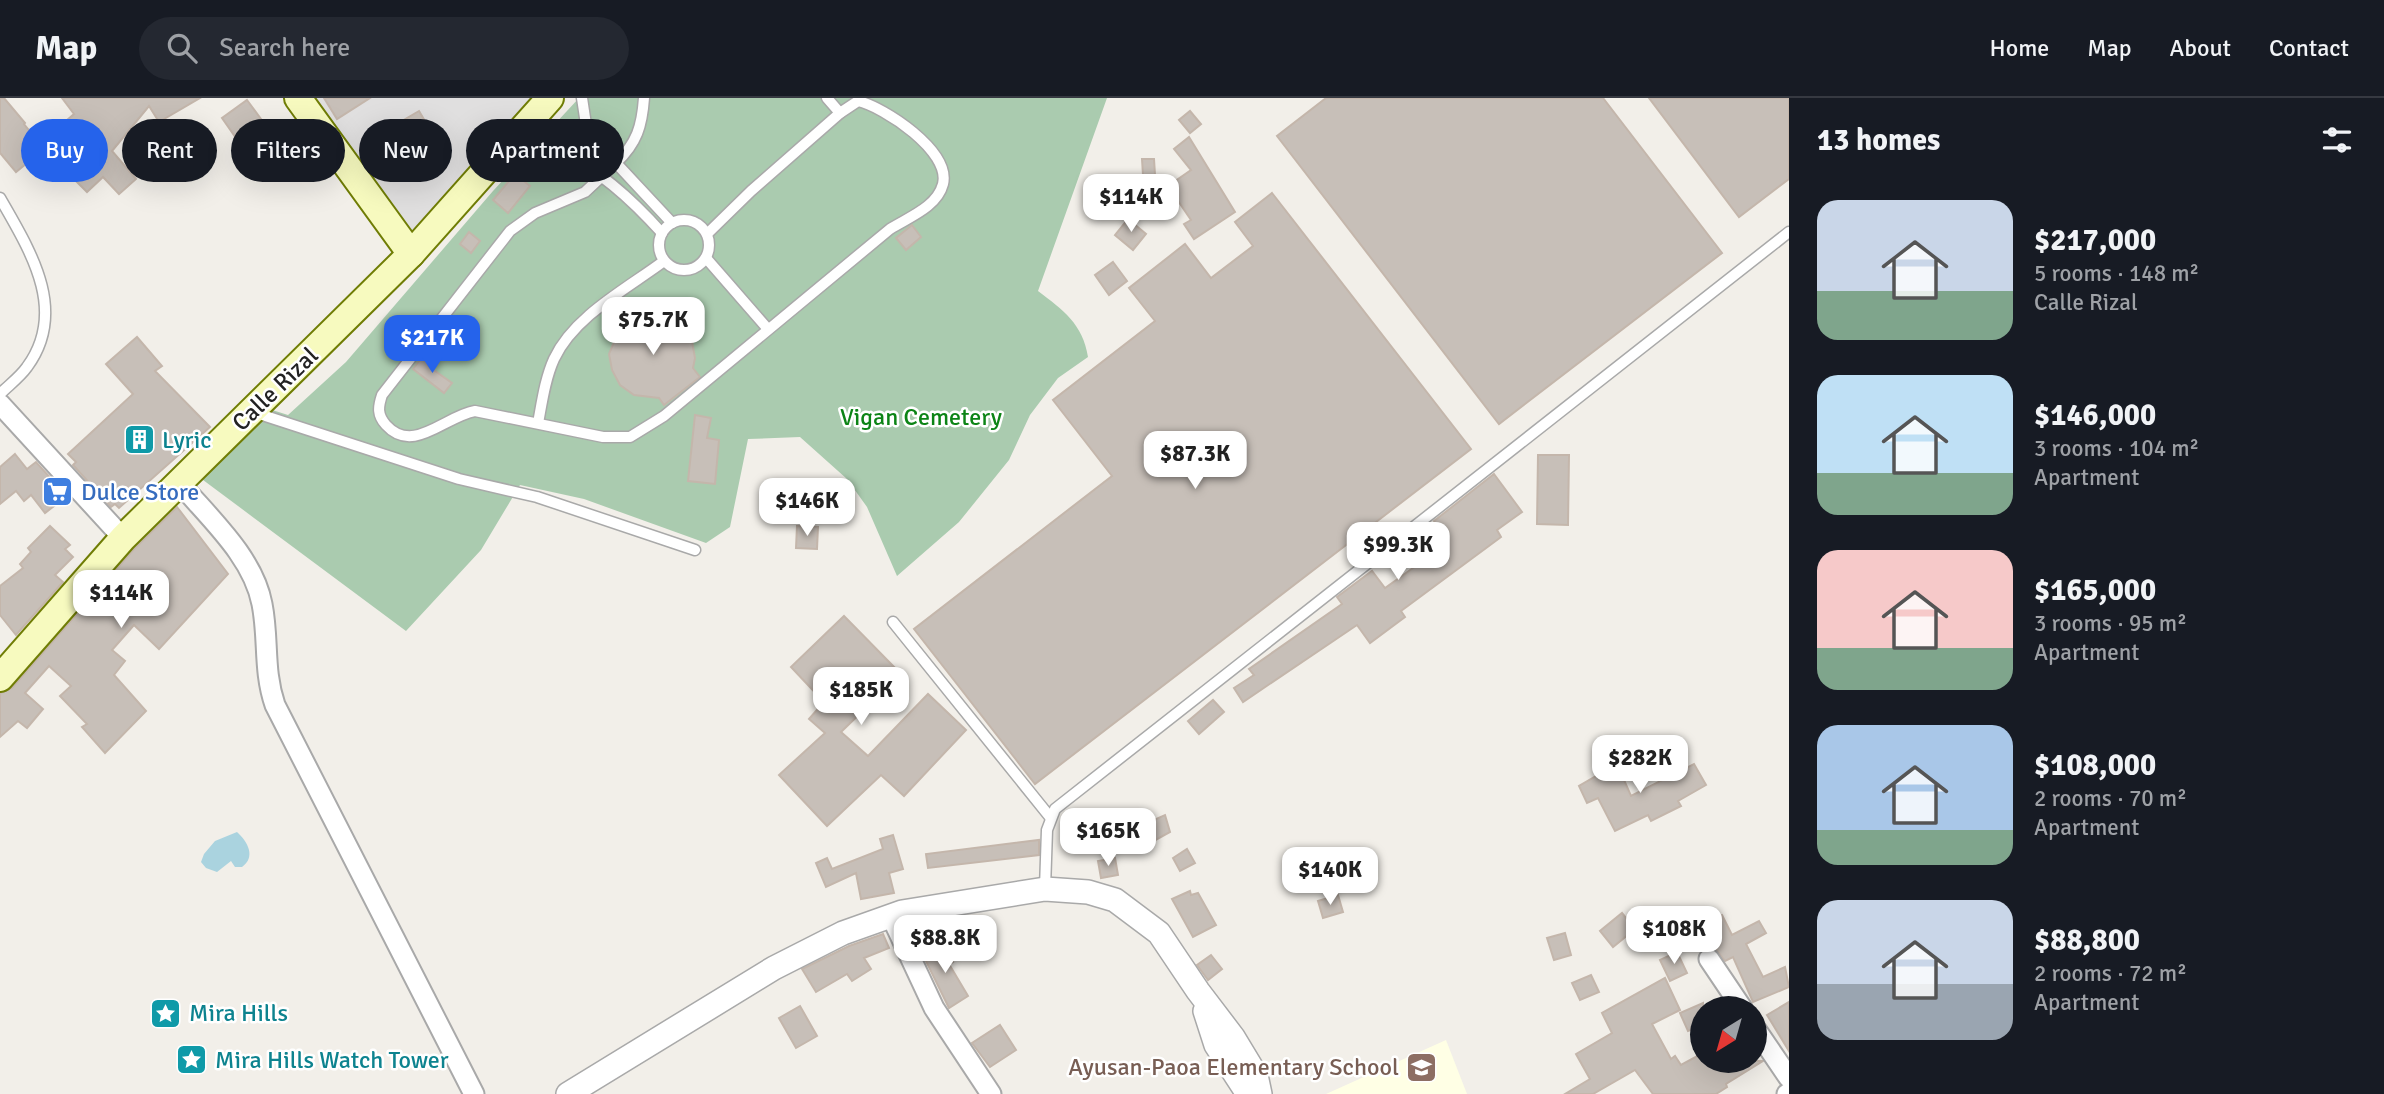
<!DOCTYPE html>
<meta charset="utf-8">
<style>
body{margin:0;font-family:Signika,sans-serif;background:#242831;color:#f1f3f6;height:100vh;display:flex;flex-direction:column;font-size:26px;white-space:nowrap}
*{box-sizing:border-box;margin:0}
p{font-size:23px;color:#9ea1a6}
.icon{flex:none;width:38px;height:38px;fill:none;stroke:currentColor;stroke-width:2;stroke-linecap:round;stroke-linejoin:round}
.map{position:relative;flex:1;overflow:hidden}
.panel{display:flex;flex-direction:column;background:#171b24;width:595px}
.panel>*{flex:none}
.guide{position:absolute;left:21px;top:21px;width:665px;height:63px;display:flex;gap:14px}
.needle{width:46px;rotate:217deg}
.tools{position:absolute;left:1690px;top:898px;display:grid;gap:14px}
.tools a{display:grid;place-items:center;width:77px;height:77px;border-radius:50%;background:#171b24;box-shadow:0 7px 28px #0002;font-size:35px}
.price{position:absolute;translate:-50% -60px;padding:0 16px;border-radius:14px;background:#fff;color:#222;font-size:23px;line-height:46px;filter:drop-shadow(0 2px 4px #0008)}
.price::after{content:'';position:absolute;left:50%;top:42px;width:21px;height:16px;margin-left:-10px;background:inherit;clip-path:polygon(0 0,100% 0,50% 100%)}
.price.selected{background:#2563eb;color:#fff}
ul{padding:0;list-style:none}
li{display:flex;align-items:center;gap:21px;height:175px;padding:0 28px}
li span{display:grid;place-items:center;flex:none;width:196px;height:140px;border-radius:21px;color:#555}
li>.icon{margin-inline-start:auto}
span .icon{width:84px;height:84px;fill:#fffc;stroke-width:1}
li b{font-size:30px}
h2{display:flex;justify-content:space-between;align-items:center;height:84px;padding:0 28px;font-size:30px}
.pill{padding:0 24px;border-radius:32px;background:#171b24;box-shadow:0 7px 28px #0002;font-size:24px;line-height:63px}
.pill.selected{background:#2563eb;color:#fff}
header{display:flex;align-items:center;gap:42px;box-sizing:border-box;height:98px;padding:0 35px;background:#171b24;border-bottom:2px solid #363941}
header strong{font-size:33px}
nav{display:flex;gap:38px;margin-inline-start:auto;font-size:24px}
.search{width:490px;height:63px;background:#242831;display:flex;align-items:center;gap:18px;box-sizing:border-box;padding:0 24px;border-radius:38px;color:#9ea1a6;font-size:26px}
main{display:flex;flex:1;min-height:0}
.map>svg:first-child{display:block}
.residential{fill:#e0dfdf}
.education{fill:#ffffe5}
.cemetery{fill:#aacbaf}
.water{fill:#aad3df}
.building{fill:#c7bfb8;stroke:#c4b6ab;stroke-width:2}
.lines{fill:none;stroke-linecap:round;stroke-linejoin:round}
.service-casing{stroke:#a9a9a9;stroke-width:13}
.minor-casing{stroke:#a9a9a9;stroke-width:23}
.tertiary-casing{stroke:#a9a9a9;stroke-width:26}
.secondary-casing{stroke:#707d05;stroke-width:30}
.service{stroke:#fff;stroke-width:10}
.minor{stroke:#fff;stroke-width:19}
.tertiary{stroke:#fff;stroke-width:23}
.secondary{stroke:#f7fabf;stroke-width:26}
.labels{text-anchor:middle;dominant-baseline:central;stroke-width:5;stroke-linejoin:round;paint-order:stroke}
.street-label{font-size:24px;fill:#222;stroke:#fff}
.park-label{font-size:24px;fill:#0c8416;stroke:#fff}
.culture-label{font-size:24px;fill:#0d838f;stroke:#fff;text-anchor:start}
.shop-label{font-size:24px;fill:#366cbe;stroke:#fff;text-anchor:start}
.education-label{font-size:24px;fill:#785e54;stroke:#fff;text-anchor:end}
</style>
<header>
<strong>Map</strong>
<div class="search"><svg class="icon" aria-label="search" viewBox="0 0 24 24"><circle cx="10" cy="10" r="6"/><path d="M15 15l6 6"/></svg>Search here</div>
<nav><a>Home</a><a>Map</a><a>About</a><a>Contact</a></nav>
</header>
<main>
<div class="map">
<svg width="1789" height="996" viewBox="0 0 1789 996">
<rect width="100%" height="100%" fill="#f2efe9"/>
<polygon class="residential" points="298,0 550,0 411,156"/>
<polygon class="education" points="1446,942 1467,996 1326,996"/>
<path class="cemetery" d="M579,0H1107L1038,193C1063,212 1083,226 1088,259L1058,280L1030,317L1009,362L959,424L897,478L867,409L847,381L800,339L748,341L730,429L706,445L584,401L520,387L481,452L406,533L195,376L266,310L288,317L346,264L493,93Z"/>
<path class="water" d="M237,734C248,744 256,759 242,769H235L231,763L217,774L206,770L201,764L204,756L215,743Z"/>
<g class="building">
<polygon points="0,0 4,0 25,25 24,26 44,51 16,74 0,55"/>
<polygon points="62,0 200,0 159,24 149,8 112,53 136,81 119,96 103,79 87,94 69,76 72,73 45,41 74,16"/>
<polygon points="324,0 370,0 337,21"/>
<polygon points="1326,0 1603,0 1722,155 1499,326 1277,38"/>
<polygon points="1649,0 1789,0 1789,81 1739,119"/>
<polygon points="247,2 269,32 243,50 222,20"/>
<polygon points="419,13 435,40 399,61 383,34"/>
<polygon points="1190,13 1201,26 1190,35 1179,22"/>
<polygon points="1189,39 1235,114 1194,141 1184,126 1191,122 1168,88 1191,72 1174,51"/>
<polygon points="1142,61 1154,61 1155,77 1143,77"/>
<polygon points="515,76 530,88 508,115 493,102"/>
<polygon points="1272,95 1471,351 1035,686 914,531 1112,378 1053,302 1155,223 1129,190 1185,146 1211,180 1253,148 1235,124"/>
<polygon points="1128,121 1146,136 1133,152 1115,137"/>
<polygon points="912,127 921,139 906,152 896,140"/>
<polygon points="469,134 480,143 471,155 460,146"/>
<polygon points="1113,164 1127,183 1109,197 1095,177"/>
<polygon points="624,214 630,222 654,215 670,219 684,229 692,243 695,260 693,270 700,279 664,307 659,300 634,297 620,287 612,272 609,256 619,232 612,224"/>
<polygon points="137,239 162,268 155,273 210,329 119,410 115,406 111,409 73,367 76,364 68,356 133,296 106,266"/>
<polygon points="423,258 434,267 431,270 452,285 444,295 413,271"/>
<polygon points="695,317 711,320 707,340 719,342 715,386 688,383"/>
<polygon points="15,356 27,371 36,364 67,398 45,415 31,397 24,403 16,393 0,406 0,369"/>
<polygon points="1538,357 1569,357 1568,427 1537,426"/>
<polygon points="1494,376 1522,414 1497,432 1501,439 1401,513 1405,519 1370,545 1357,527 1243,604 1234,590 1254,577 1249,571 1342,506 1337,499 1372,473 1385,490 1427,460 1415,441 1437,427 1434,423"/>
<polygon points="177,409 228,476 159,551 134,527 112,552 125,563 114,577 146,613 105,655 82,629 87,626 60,598 71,588 49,568 25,595 43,611 27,630 18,623 0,639 0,595 12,590 134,451"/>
<polygon points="50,428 70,447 65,451 73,459 55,477 63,484 16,537 0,517 0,488 23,470 20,466 31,454 28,450"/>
<polygon points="797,428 818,429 817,451 796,450"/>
<polygon points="844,518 901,576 841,634 868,658 928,596 966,632 904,698 881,677 827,728 779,677 825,635 809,621 824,604 791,569"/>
<polygon points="1213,602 1224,614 1199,636 1188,623"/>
<polygon points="1617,666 1631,698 1694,666 1706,687 1678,703 1681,708 1651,723 1648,717 1615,733 1598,700 1587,705 1579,688"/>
<polygon points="1165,717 1170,734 1141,750 1139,745 1118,751 1115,739"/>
<polygon points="893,737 903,771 889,775 894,795 861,801 856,775 826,789 816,765 827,760 832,771 883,751 880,741"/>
<polygon points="1039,742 1039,757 928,770 926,756"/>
<polygon points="1187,751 1195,765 1180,773 1173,760"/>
<polygon points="1115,760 1118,777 1101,780 1098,763"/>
<polygon points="1190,793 1191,797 1198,795 1216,827 1193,839 1172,801"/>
<polygon points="1338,797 1343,814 1323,820 1318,803"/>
<polygon points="1622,815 1635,831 1613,849 1600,833"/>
<polygon points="1722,817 1732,837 1759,823 1766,835 1746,846 1763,879 1785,869 1789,889 1753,904 1733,859 1725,863 1715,850 1709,849 1698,829"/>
<polygon points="1565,835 1571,857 1554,862 1547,840"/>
<polygon points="883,836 889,850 864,860 871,871 852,883 847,876 816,894 802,871 849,848"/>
<polygon points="944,848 953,864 949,866 968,898 949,910 921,853 928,849 929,852"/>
<polygon points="1677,854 1687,875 1670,883 1660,862"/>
<polygon points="1211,857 1222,871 1208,882 1197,867"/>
<polygon points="1591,877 1599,894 1580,902 1572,885"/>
<polygon points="1665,880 1680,912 1652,926 1671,961 1675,958 1681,967 1703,955 1703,962 1763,963 1726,986 1727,989 1716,996 1653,996 1635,972 1593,996 1565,996 1590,981 1576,956 1612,935 1602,915"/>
<polygon points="1789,904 1789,953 1767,917"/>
<polygon points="1703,905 1703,927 1688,933 1680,915"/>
<polygon points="800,908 817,938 796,950 779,920"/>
<polygon points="1000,927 1016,952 990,969 972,945"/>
</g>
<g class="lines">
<defs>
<g id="service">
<path d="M644,0C642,28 637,45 616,65L672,125"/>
<polyline points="827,0 840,15"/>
<path d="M587,33L616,65L585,94L535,115L510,133L382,297C378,309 377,317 386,327C413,357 445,318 475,313L603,339H630L664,318L890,131C909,119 937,109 943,86C951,53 884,9 858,3L840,15L751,93L707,136"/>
<polyline points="511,46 538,58 568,58 587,33 582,0"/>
<path d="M568,58C604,75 635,105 662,135"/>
<path d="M0,100C29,151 69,212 27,269C20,279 9,287 0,296"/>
<circle cx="684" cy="147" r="25"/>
<polyline points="706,160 767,230"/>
<polyline points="253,314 459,381 537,399 695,452"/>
<path d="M538,325C542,304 545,281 554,261C574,218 628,190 664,163"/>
<polyline points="893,524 1050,719"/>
<polyline points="1045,790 1047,732 1055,711 1789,134"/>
</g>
<g id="minor">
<polyline points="0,306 123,440"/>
<path d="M178,383C208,419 253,458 262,506C269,541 263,572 275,607L474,996"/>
<polyline points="891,818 934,910 991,996"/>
<polyline points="1709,861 1742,910"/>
<polyline points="1755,930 1789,980"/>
<polyline points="1787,996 1789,995"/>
</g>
<g id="tertiary">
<polyline points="1205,913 1216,947 1248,996"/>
<polyline points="568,996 774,870 843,835 902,814 1045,791 1088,794 1115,802 1159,835 1198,893 1233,939 1256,977 1260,996"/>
</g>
<g id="secondary">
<polyline points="298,0 411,156"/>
<polyline points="0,580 123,440 411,156 550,0"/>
</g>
</defs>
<use href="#service" class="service-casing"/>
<use href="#minor" class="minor-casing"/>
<use href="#tertiary" class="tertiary-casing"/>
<use href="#secondary" class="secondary-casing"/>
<use href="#service" class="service"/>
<use href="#minor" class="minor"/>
<use href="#tertiary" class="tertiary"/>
<use href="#secondary" class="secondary"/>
</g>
<defs>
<symbol id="building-square" viewBox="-11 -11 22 22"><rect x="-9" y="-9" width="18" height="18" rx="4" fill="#0f9aa8" stroke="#fff"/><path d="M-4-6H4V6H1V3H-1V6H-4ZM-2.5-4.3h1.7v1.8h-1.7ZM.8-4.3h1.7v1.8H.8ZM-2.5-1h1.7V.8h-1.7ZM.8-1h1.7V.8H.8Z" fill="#fff"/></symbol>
<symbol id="supermarket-square" viewBox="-11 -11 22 22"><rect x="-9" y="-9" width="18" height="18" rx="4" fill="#3f7fe0" stroke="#fff"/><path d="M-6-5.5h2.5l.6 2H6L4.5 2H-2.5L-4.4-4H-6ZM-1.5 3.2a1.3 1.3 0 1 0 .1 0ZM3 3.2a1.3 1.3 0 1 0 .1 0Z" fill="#fff"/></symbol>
<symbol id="sight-square" viewBox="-11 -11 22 22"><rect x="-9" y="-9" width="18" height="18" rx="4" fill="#0f9aa8" stroke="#fff"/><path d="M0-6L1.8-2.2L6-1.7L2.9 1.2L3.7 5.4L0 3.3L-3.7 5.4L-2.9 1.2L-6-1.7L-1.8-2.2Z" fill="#fff"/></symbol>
<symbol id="school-square" viewBox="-11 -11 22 22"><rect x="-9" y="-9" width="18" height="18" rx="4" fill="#8d6e63" stroke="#fff"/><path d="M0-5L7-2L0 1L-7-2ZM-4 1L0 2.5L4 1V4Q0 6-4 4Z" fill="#fff"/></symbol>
</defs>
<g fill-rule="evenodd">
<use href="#building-square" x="122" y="324" width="35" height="35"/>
<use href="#supermarket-square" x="40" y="376" width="35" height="35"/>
<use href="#sight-square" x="148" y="898" width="35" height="35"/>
<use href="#sight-square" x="174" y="944" width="35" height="35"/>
<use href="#school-square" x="1404" y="952" width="35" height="35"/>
</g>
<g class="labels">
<g class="street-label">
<text transform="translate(275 291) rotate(-44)">Calle Rizal</text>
</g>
<g class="park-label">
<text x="921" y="319">Vigan Cemetery</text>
</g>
<g class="culture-label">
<text x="162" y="342">Lyric</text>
<text x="189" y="915">Mira Hills</text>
<text x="215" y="962">Mira Hills Watch Tower</text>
</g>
<g class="shop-label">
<text x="81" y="394">Dulce Store</text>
</g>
<g class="education-label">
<text x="1399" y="969">Ayusan-Paoa Elementary School</text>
</g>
</g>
</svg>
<div class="tools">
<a><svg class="needle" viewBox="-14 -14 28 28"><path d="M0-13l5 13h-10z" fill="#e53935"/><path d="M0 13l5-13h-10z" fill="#9ea1a6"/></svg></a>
</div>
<b class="price" style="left:1131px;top:136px">$114K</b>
<b class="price" style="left:653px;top:259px">$75.7K</b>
<b class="price selected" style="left:432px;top:277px">$217K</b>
<b class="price" style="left:1195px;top:393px">$87.3K</b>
<b class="price" style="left:807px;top:440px">$146K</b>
<b class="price" style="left:1398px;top:484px">$99.3K</b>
<b class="price" style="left:121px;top:532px">$114K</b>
<b class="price" style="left:861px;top:629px">$185K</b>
<b class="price" style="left:1640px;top:697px">$282K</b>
<b class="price" style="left:1108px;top:770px">$165K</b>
<b class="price" style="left:1330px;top:809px">$140K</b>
<b class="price" style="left:1674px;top:868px">$108K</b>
<b class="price" style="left:945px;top:877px">$88.8K</b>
<div class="guide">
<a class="pill selected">Buy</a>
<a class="pill">Rent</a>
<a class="pill">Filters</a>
<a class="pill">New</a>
<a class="pill">Apartment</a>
</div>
</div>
<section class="panel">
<h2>13 homes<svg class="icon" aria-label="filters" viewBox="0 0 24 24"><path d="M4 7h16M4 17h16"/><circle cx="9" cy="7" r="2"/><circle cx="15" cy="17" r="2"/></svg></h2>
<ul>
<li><span style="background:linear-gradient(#c9d6e8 65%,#7fa58c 0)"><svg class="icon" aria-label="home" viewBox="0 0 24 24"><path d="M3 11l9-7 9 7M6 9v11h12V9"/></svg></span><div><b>$217,000</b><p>5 rooms · 148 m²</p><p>Calle Rizal</p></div></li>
<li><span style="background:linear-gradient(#bfe0f5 70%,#7fa58c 0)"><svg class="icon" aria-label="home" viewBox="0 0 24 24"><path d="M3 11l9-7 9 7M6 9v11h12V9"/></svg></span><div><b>$146,000</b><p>3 rooms · 104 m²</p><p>Apartment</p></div></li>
<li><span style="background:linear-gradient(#f6c9c9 70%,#7fa58c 0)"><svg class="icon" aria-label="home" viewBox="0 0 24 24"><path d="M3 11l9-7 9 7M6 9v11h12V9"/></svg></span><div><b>$165,000</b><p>3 rooms · 95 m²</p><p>Apartment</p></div></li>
<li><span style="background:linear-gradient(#a9c7e8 75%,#7fa58c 0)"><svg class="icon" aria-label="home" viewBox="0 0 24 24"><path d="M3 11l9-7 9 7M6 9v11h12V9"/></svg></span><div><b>$108,000</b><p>2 rooms · 70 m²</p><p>Apartment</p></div></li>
<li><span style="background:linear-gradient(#c9d6e8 60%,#9aa5b1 0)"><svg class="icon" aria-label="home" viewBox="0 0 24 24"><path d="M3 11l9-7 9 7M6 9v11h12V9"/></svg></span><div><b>$88,800</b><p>2 rooms · 72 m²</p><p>Apartment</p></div></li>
</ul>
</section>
</main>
